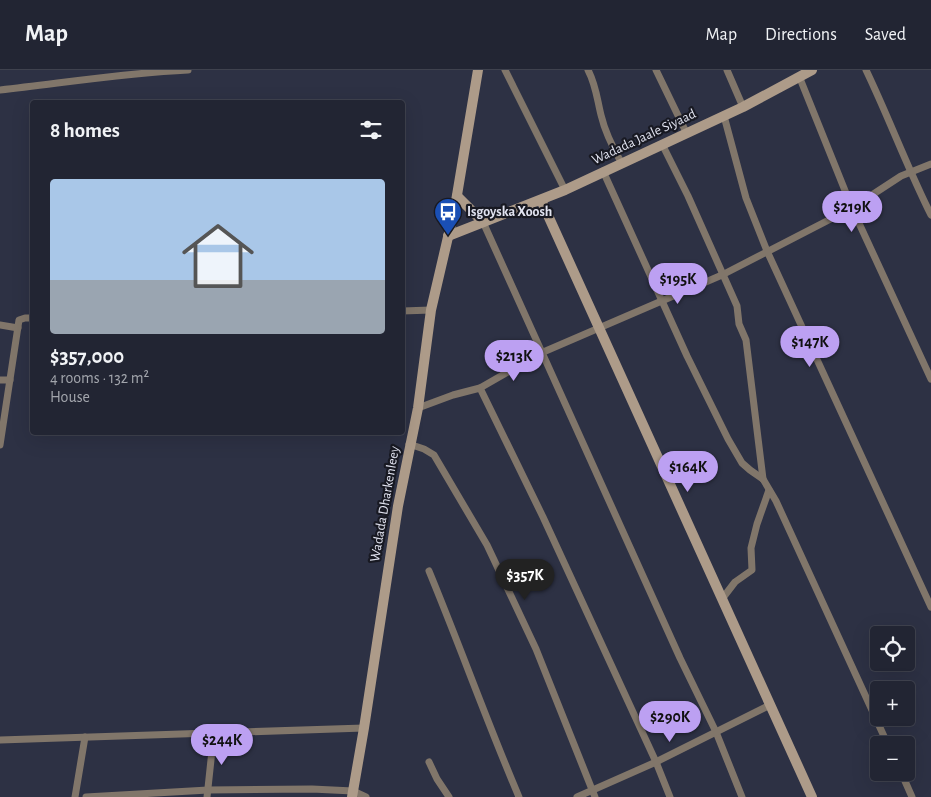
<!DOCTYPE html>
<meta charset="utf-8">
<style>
body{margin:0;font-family:"Alegreya Sans",sans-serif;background:#2a2d3b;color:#f1f3f6;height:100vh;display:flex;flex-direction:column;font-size:19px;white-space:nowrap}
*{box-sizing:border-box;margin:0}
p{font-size:16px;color:#a2a5ac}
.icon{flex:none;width:28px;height:28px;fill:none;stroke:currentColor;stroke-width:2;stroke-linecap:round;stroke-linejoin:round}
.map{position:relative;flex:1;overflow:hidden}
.side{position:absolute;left:30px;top:30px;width:375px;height:335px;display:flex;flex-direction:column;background:#222533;border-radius:5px;box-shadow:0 5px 20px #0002,0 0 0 1px #3f424e}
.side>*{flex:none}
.buttons{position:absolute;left:870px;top:556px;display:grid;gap:10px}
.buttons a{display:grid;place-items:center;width:45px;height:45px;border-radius:5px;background:#222533;box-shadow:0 5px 20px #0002,0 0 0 1px #3f424e;font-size:25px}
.price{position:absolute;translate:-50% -42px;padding:0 11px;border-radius:18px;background:#bca0f2;color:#111;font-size:16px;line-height:32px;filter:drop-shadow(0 1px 2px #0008)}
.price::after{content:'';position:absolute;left:50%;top:30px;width:15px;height:11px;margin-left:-8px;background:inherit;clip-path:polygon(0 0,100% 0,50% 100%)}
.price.active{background:#222;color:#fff}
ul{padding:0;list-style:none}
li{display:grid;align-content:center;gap:10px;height:265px;padding:0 20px}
li span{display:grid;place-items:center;height:155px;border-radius:5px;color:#555}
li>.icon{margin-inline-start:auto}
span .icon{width:90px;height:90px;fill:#fffc;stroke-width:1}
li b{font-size:21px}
h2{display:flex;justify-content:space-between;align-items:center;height:60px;padding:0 20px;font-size:21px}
header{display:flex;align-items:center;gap:30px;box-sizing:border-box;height:70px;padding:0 25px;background:#222533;border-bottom:1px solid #3f424e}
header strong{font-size:24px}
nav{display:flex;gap:28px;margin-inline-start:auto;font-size:18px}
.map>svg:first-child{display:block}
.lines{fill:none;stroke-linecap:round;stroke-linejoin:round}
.street{stroke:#81766a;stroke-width:7}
.secondary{stroke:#ad9b89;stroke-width:10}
.labels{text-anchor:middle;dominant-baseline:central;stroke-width:4.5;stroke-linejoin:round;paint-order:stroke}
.street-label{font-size:14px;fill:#e2e4f1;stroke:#181922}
.poi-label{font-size:14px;font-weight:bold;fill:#e2e4f1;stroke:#181922;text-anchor:start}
</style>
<header>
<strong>Map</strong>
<nav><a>Map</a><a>Directions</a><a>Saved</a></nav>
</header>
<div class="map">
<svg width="931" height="727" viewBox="0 0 931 727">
<rect width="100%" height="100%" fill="#2d3144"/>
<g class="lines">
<g class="street">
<polyline points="505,0 565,120"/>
<path d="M588,0C596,15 597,29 601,45C605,62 613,78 621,92"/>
<polyline points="656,0 686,62"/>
<polyline points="727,0 743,37"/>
<path d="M866,0C889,48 907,97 931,145"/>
<polyline points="799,6 852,138 931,309"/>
<path d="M0,20C63,13 125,3 188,0"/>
<polyline points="724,46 746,128 767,181 931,537"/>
<polyline points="662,74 688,126 737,236 739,254 746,270 763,409"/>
<polyline points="603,101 687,286 728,369 742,393 750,400 763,409 776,431 888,675"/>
<polyline points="483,152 680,588 716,662 742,727"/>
<polyline points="402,241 431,240"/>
<polyline points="0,255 18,258"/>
<polyline points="0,310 10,310"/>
<polyline points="480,318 543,447 656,692 670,727"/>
<polyline points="418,338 453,325 480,318 541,283 722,205 852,138 901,106 931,94"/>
<polyline points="409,374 424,379 434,385 487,475 536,579 595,727"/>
<polyline points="0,375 19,250 25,248 32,248"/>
<path d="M429,501C460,576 487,652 519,727"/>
<polyline points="722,529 735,512 752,500 751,478 757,454 769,420"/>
<polyline points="0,670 364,658"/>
<polyline points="429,692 437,709 449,727"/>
<polyline points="901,702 912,727"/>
<polyline points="75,727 85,667"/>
<polyline points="86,727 208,720 312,719 353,721 366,727"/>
<polyline points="207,727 214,662"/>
<polyline points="577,727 656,692 770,635"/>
</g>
<g class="secondary">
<polyline points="457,126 483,152"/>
<polyline points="541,130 812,727"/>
<polyline points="448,166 565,120 743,37 812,0"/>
<polyline points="352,727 364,658 398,436 418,338 431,240 455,137 478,0"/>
</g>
</g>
<defs>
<symbol id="bus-pin" viewBox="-11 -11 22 30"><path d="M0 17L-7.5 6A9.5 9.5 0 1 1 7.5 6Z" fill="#1a4fb4" stroke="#181922"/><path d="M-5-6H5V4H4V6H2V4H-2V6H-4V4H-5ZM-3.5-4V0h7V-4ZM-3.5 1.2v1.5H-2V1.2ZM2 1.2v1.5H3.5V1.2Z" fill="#fff"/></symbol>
</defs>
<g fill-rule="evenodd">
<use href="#bus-pin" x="432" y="126" width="32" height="43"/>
</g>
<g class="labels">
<g class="street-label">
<text transform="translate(644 67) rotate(-25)">Wadada Jaale Siyaad</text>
<text transform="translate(385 434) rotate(-80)">Wadada Dharkenleey</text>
</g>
<g class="poi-label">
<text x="467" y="142">Isgoyska Xoosh</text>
</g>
</g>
</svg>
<div class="buttons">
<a><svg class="icon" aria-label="locate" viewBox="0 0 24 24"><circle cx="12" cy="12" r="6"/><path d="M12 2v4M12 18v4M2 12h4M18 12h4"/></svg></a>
<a>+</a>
<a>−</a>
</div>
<b class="price" style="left:852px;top:163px">$219K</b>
<b class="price" style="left:678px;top:235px">$195K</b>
<b class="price" style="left:810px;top:298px">$147K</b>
<b class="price" style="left:514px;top:312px">$213K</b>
<b class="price" style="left:688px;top:423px">$164K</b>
<b class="price active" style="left:525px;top:531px">$357K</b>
<b class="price" style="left:670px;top:673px">$290K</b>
<b class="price" style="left:222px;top:696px">$244K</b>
<section class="side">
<h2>8 homes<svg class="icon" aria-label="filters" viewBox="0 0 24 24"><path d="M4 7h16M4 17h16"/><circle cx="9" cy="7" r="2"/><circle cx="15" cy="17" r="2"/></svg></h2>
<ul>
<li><span style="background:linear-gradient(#a9c7e8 65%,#9aa5b1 0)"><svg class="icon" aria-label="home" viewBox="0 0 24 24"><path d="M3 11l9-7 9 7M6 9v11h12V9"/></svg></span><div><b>$357,000</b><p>4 rooms · 132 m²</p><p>House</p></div></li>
</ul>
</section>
</div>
